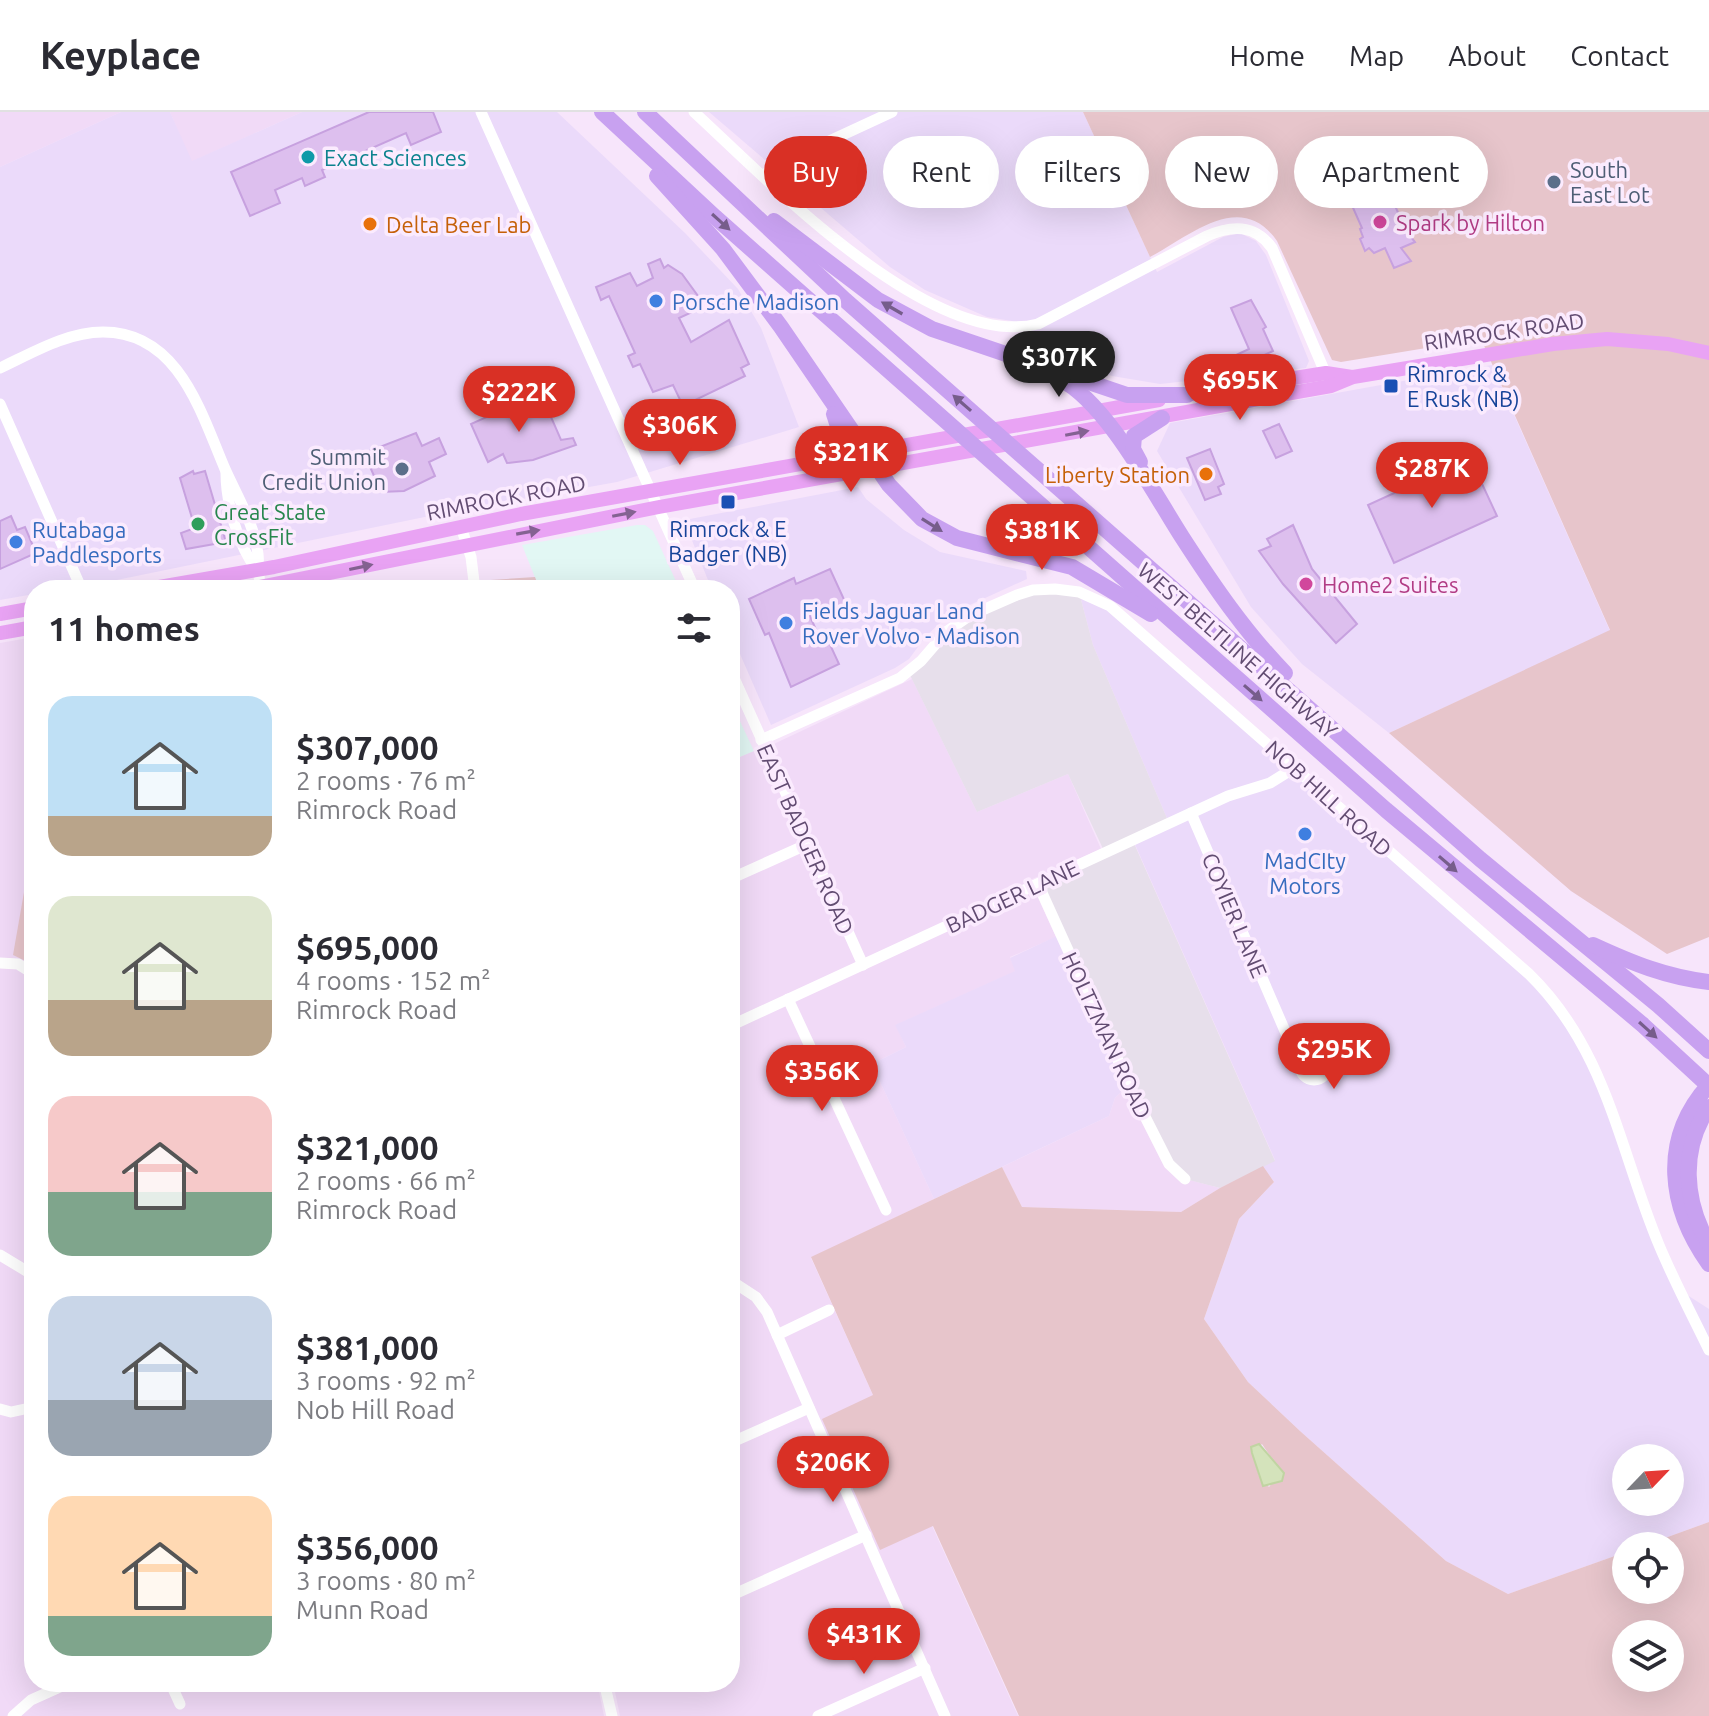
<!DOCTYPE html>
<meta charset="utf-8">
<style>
body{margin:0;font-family:Ubuntu,sans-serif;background:#f2f2f3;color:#2b2b33;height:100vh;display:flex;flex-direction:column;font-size:30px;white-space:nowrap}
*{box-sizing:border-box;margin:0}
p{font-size:26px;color:#7c7c81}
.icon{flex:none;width:44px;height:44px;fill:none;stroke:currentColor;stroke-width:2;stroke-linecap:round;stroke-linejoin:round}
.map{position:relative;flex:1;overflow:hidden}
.sheet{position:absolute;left:24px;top:468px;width:716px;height:1112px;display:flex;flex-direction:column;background:#fff;border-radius:32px;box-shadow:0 8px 32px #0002}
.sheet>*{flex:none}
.top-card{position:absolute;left:764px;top:24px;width:760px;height:72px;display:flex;gap:16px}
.needle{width:52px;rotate:65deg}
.buttons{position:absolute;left:1612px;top:1332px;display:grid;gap:16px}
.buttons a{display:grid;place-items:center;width:72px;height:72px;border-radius:50%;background:#fff;box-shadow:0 8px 32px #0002;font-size:40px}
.price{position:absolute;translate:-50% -68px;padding:0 18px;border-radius:28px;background:#d93025;color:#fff;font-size:26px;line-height:52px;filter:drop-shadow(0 2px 4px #0008)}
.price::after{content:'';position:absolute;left:50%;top:48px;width:24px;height:18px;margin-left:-12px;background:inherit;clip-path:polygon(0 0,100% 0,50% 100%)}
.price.current{background:#222;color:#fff}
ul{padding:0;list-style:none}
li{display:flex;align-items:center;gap:24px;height:200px;padding:0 24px}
li span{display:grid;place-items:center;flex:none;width:224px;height:160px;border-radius:24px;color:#555}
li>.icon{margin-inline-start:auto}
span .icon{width:96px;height:96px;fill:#fffc;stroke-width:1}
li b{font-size:34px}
h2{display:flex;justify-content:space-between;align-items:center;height:96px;padding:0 24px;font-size:34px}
.pill{padding:0 28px;border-radius:36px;background:#fff;box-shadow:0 8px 32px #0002;font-size:28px;line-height:72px}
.pill.current{background:#d93025;color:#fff}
header{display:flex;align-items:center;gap:48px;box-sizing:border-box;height:112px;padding:0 40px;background:#fff;border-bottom:2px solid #e1e1e2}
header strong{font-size:38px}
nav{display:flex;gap:44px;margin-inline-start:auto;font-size:28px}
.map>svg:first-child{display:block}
.residential{fill:#f1daf7}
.commercial{fill:#ebdafa;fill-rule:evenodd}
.industrial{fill:#e7dfeb}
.education{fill:#e2f7f4}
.green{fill:#e7c5cb;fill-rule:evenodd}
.water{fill:#d4e3bb;stroke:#c0d4a2;stroke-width:2}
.building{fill:#ddbfee;stroke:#c7a1df;stroke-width:2}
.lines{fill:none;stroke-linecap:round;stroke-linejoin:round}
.minor{stroke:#fff;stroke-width:11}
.major{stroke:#e9a3f4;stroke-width:14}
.highway{stroke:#c8a1f0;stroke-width:16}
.oneway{fill:#765d8b}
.oneway2{fill:#846292}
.culture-dot{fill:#0f9aa8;stroke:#fbebfe;stroke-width:3}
.service-dot{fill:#5c6f8a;stroke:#fbebfe;stroke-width:3}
.hotel-dot{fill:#d1479c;stroke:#fbebfe;stroke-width:3}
.food-dot{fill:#e8710a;stroke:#fbebfe;stroke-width:3}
.shop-dot{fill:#3f7fe0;stroke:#fbebfe;stroke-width:3}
.transit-dot{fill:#1a4fb4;stroke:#fbebfe;stroke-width:3}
.leisure-dot{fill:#2e9e5b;stroke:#fbebfe;stroke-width:3}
.labels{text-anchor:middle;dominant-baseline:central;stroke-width:7;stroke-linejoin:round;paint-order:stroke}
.culture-label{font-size:22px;fill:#0d838f;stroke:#fbebfe;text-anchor:start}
.service-label{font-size:22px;fill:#4e5e75;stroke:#fbebfe;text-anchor:start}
.hotel-label{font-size:22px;fill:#b23c85;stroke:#fbebfe;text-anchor:start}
.food-label{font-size:22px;fill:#c56008;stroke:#fbebfe;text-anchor:start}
.shop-label{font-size:22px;fill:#366cbe;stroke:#fbebfe;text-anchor:start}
.street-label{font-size:22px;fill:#624c72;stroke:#fbebfe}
.transit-label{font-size:22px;fill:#164399;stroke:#fbebfe;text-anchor:start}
.leisure-label{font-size:22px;fill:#27864d;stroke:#fbebfe;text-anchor:start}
</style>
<header>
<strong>Keyplace</strong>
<nav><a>Home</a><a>Map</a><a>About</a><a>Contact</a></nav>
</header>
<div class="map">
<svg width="1709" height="1604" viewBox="0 0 1709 1604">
<rect width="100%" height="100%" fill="#f7e5fb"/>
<g class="residential">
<polygon points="0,0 121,0 0,55"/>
<polygon points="170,0 302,0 191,50"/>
<polygon points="34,525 34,1570 597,1570 604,1604 0,1604 0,531"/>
<polygon points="912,567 977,700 1068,662 1101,737 1030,768 1056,825 1010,845 1016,859 896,913 906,935 872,952 934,1087 811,1146 1018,1604 620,1604 613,1570 730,1570 730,649 758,637 759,639"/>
<polygon points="1128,973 1185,1067 1220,1076 1181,1100 1022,1095 1002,1055 1109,1004 1115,986"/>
</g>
<g class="commercial">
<polygon points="121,0 170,0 192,49 302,0 557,0 685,121 738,177 761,216 799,315 617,370 454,399 107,470 59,478 34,478 34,482 0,488 0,55"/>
<polygon points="709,0 1083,0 1157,160 1223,125 1240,121 1256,129 1266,143 1309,249 1306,256 1160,272 1112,264 1059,241 1012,209 987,205 925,178 890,155"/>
<polygon points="1492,253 1610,519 1389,621 1302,552 1251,495 1157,339 1170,311"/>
<polygon points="858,375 866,387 904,418 940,440 1026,459 1027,467 950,502 926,524 909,547 895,556 771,613 730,519 730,478 712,478 685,411 690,407"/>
<path d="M1079,480L1093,485L1529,862L1585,934L1681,1179L1709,1197V1410L1643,1434H1626V1440L1508,1482L1446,1449L1300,1319L1248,1270L1204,1207L1239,1107L1274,1070L1263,1054L1275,1048L1133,728L1169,711L1093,533ZM1626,1346H1670V1390H1626Z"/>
<polygon points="1061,822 1128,973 1115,986 1109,1004 934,1087 872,952 906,935 895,913 1015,859 1010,846"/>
</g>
<polygon class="industrial" points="1079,480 1093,533 1169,711 1133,729 1275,1049 1220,1076 1185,1067 1169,1052 1038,772 1105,741 1068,662 977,700 908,559 946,520 1017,483"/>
<g class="education">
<polygon points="637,413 645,413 653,419 680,478 540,478 522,433"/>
<polygon points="730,588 754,639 730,649"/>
</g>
<g class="green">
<path d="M1083,0H1709V825L1667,842L1571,779L1389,621L1610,518L1481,227L1341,250L1332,248L1277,129C1241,77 1191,123 1150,145Z"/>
<polygon points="535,465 540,478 475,478 475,469"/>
<polygon points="34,762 34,853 13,843 27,763"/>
<path d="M1263,1054L1274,1070L1239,1107L1204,1207L1248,1270L1300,1319L1446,1449L1508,1482L1626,1440V1478H1670V1434H1643L1709,1410V1604H1019L933,1414L880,1438L822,1307L873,1283L811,1145L1002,1055L1022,1095L1181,1100L1220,1076ZM1262,1332L1281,1360L1269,1375L1259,1364L1252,1341ZM1626,1522H1670V1566H1626Z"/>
</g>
<polygon class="water" points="1259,1332 1284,1361 1282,1369 1263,1374 1252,1341 1251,1335"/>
<g class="building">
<polygon points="369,0 433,0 441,20 411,33 406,21 322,58 325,65 305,74 302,66 275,78 280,91 250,104 231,60"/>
<polygon points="1375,56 1377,60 1380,59 1406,119 1415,130 1401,136 1411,149 1394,156 1385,136 1374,141 1369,136 1365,139 1360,127 1363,125 1360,117 1362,116 1350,89 1365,82 1359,68 1366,65 1364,61"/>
<polygon points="660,147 664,156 668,153 682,162 698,184 701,196 679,206 691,230 729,208 749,252 741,256 745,264 683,294 673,273 653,280 640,252 633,255 628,244 635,241 609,184 601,188 596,175 630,161 637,174 653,166 648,152"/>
<polygon points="1251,188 1266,215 1263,217 1273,239 1239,255 1234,244 1249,237 1231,196"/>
<polygon points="529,286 536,303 548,298 561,328 573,326 576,333 533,348 507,351 503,342 488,350 471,312"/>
<polygon points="1279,312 1292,339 1276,346 1263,319"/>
<polygon points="416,321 422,334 439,326 446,342 429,350 435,364 404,379 381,380 364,341"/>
<polygon points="1210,337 1224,372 1218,375 1221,382 1205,388 1187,346"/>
<polygon points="1470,346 1497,404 1394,451 1368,393 1425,367 1423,363 1434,357 1437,362"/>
<polygon points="193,359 194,362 205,359 226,430 186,437 181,421 195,416 180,366"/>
<polygon points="11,404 17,418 25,415 36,441 0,457 0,409"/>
<polygon points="1293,413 1312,457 1357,512 1336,531 1283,472 1259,439 1271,434 1267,427"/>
<polygon points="830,457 847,494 833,500 829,493 809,502 821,529 827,526 839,552 791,575 769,521 765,523 749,487 794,466 796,472"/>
</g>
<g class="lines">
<g class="minor">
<polyline points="481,0 695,478"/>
<path d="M694,0C768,68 931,239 1038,212L1207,124C1232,113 1255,112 1272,136L1327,265"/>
<polyline points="763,63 784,50 892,0"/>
<path d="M0,256C32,241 67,220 103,220C179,220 201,301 225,357C237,384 254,411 258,442C259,454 258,465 261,478"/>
<polyline points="0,292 82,478"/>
<path d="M226,361C226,391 238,434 257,458"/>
<polyline points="461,415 471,445 475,478"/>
<polyline points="730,557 863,853"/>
<path d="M761,628L900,566L921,549L946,520L969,504L1017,483L1033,478L1055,477L1079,480L1110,494L1529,862C1607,938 1619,1037 1659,1133C1674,1169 1692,1203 1709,1238"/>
<polyline points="1191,701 1291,933 1302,946"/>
<polyline points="730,767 808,732"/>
<polyline points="1038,772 1131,977 1169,1052 1185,1067"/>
<polyline points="0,851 18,852 34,862"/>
<polyline points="788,887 886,1098"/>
<polyline points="730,914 1228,684 1270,671 1294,656"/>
<circle cx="1314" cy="954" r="14"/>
<polyline points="0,1143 33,1163"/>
<polyline points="730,1168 756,1185 767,1200 945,1604"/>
<polyline points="777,1223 829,1198"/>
<polyline points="0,1297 11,1300 34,1295"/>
<polyline points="730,1331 809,1296"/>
<polyline points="730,1484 866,1423"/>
<polyline points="170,1570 180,1592"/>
<polyline points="604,1570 612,1604"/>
<polyline points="13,1604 31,1588 71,1570"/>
<polyline points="818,1604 925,1556"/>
</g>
<g class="major">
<polyline points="1179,284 1326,261 1352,265"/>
<polyline points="142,478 274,455 521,402 1159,288"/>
<polyline points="245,478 659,395 1331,274 1353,265 1553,232 1607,227 1668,232 1709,241"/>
<polyline points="0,502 34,496"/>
<polyline points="0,521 34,515"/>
</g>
<g class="highway">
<polyline points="602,0 715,105 1386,698 1643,913 1709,974"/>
<polyline points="645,0 845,188 1480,747 1658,893 1709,939"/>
<polyline points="657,64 723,137 781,215 889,373 922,407 957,426 1072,455 1151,502"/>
<polyline points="774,109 878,188 932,217 1127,283 1187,283"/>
<path d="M1060,267C1107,291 1153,380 1182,425C1213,473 1245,520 1285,561"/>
<path d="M832,346C846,335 839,317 834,302"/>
<polyline points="1140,350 1133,337 1134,324 1162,306"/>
<path d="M1593,833C1632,851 1666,865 1709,870"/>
<path d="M1709,973C1659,1028 1669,1096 1709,1152"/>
<path d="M1709,995C1680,1037 1684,1090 1709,1132"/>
</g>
</g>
<defs><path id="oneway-solid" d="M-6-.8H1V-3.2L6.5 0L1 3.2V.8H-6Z" transform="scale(2)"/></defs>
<g class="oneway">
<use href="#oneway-solid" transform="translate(721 110) rotate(42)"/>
<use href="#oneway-solid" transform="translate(892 196) rotate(-150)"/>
<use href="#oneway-solid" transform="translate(962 291) rotate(-139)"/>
<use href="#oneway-solid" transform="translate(932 413) rotate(32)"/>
<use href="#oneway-solid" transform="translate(1253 581) rotate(41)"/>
<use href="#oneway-solid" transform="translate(1448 752) rotate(41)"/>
<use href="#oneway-solid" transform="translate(1648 918) rotate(42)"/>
</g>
<g class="oneway2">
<use href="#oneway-solid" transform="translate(1077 321) rotate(-11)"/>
<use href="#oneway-solid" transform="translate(624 402) rotate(-11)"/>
<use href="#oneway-solid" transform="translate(528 420) rotate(-10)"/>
<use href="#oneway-solid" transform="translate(361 455) rotate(-12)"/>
</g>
<circle class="culture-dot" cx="308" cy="45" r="8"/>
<g class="service-dot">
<circle cx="1554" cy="70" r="8"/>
<circle cx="402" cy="357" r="8"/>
</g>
<g class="hotel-dot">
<circle cx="1380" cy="110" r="8"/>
<circle cx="1306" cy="472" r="8"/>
</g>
<g class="food-dot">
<circle cx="370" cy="112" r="8"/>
<circle cx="1206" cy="362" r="8"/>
</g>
<g class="shop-dot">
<circle cx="656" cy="189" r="8"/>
<circle cx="16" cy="430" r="8"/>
<circle cx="786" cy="511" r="8"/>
<circle cx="1305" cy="722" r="8"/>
</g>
<g class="transit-dot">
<rect x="1383" y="266" width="16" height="16" rx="4"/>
<rect x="720" y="382" width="16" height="16" rx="4"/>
</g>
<circle class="leisure-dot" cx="198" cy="412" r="8"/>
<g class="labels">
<g class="culture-label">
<text x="324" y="45">Exact Sciences</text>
</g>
<g class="service-label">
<text x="1570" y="57">South<tspan x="1570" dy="25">East Lot</tspan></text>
<text x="386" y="344" text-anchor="end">Summit<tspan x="386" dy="25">Credit Union</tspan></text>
</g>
<g class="hotel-label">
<text x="1396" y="110">Spark by Hilton</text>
<text x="1322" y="472">Home2 Suites</text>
</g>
<g class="food-label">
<text x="386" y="112">Delta Beer Lab</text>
<text x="1190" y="362" text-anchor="end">Liberty Station</text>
</g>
<g class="shop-label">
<text x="672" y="189">Porsche Madison</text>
<text x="32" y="417">Rutabaga<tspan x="32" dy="25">Paddlesports</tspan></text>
<text x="802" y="498">Fields Jaguar Land<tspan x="802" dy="25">Rover Volvo - Madison</tspan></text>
<text x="1305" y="748" text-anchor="middle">MadCIty<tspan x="1305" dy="25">Motors</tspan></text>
</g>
<g class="street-label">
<text transform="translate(1504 219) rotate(-8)">RIMROCK ROAD</text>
<text transform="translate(506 385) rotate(-11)">RIMROCK ROAD</text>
<text transform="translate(1238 538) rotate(41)">WEST BELTLINE HIGHWAY</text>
<text transform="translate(1329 686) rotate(42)">NOB HILL ROAD</text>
<text transform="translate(806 727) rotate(66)">EAST BADGER ROAD</text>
<text transform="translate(1012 784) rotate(-25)">BADGER LANE</text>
<text transform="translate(1235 803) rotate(67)">COYIER LANE</text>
<text transform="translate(1107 923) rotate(65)">HOLTZMAN ROAD</text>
</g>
<g class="transit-label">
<text x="1407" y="261">Rimrock &amp;<tspan x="1407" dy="25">E Rusk (NB)</tspan></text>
<text x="728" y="416" text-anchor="middle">Rimrock &amp; E<tspan x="728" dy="25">Badger (NB)</tspan></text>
</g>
<g class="leisure-label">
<text x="214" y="399">Great State<tspan x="214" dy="25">CrossFit</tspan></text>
</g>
</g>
</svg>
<div class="buttons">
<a><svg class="needle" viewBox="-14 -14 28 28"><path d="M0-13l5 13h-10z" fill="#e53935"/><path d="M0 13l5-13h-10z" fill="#7c7c81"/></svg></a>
<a><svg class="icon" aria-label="locate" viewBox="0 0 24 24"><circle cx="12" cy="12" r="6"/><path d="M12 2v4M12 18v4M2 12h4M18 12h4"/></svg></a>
<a><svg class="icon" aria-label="layers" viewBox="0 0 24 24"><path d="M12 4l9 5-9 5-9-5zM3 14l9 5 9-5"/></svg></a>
</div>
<b class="price current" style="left:1059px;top:287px">$307K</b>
<b class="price" style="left:1240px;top:310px">$695K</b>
<b class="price" style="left:519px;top:322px">$222K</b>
<b class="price" style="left:680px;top:355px">$306K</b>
<b class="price" style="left:851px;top:382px">$321K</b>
<b class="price" style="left:1432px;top:398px">$287K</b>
<b class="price" style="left:1042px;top:460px">$381K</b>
<b class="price" style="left:1334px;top:979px">$295K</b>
<b class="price" style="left:822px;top:1001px">$356K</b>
<b class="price" style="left:833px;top:1392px">$206K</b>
<b class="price" style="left:864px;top:1564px">$431K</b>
<div class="top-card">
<a class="pill current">Buy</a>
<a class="pill">Rent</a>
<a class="pill">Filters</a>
<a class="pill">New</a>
<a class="pill">Apartment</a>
</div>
<section class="sheet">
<h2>11 homes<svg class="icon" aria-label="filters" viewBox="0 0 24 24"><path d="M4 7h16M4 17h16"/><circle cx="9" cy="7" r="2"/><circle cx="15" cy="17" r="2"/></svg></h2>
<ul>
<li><span style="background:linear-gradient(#bfe0f5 75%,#b9a48a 0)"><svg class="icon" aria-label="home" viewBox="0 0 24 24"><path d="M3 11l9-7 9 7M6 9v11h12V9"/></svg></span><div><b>$307,000</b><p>2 rooms · 76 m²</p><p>Rimrock Road</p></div></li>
<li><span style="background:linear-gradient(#dfe7d0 65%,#b9a48a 0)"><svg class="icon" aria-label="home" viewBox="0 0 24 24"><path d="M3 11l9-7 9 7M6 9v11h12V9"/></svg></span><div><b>$695,000</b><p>4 rooms · 152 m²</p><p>Rimrock Road</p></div></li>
<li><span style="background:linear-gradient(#f6c9c9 60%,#7fa58c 0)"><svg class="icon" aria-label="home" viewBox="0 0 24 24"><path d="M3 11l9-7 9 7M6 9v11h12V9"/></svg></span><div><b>$321,000</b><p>2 rooms · 66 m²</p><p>Rimrock Road</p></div></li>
<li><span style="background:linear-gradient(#c9d6e8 65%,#9aa5b1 0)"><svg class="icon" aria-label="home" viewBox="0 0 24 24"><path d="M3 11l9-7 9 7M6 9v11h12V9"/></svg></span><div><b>$381,000</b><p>3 rooms · 92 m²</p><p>Nob Hill Road</p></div></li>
<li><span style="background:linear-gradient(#ffd9b3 75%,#7fa58c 0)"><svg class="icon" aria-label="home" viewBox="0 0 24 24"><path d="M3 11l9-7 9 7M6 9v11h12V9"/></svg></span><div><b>$356,000</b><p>3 rooms · 80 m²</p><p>Munn Road</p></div></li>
</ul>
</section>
</div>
